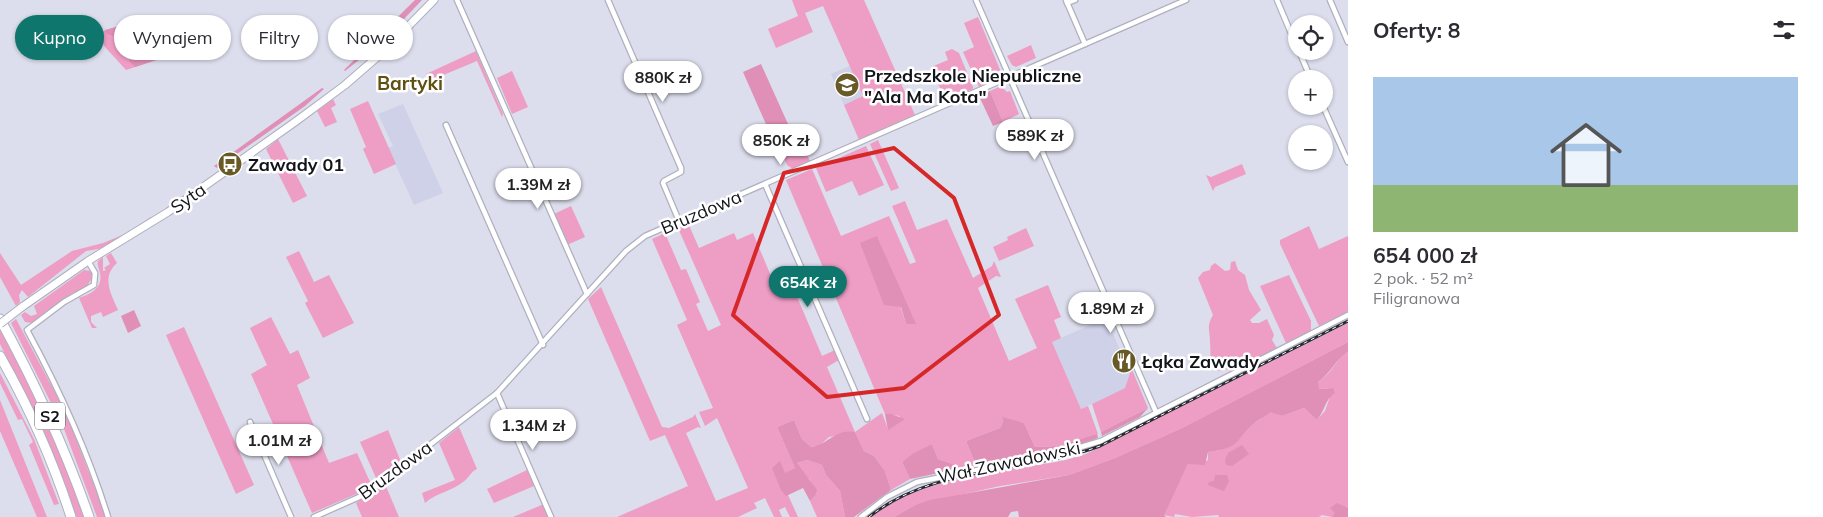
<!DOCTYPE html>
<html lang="pl">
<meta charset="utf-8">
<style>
body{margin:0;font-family:Mulish,sans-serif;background:#f7f7f7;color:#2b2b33;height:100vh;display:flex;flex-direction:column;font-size:19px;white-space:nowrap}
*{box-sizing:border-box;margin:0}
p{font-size:16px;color:#7c7c81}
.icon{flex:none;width:28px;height:28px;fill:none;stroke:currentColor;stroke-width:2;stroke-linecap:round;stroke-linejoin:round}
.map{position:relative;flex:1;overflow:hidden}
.sheet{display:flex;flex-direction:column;background:#fff;width:475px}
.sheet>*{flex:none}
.top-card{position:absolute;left:15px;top:15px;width:475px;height:45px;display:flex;gap:10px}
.buttons{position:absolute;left:1288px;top:15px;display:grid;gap:10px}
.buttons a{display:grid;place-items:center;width:45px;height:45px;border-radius:50%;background:#fff;box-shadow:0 1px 4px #0004;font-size:25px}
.price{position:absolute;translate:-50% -42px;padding:0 11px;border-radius:18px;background:#fff;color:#222;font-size:16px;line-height:32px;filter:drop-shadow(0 1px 2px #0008)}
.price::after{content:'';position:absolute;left:50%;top:30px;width:15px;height:11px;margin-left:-8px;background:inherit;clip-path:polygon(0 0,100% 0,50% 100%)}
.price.selected{background:#0f766e;color:#fff}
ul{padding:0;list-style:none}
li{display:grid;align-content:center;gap:10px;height:265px;padding:0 25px}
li+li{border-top:1px solid #e1e1e2}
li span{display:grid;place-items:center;height:155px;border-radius:0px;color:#555}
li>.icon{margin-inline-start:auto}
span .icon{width:90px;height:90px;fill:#fffc;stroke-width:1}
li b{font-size:21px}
h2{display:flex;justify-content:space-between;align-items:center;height:60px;padding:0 25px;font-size:21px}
.chip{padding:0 18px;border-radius:22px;background:#fff;box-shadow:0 1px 4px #0004;font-size:18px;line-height:45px}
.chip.selected{background:#0f766e;color:#fff}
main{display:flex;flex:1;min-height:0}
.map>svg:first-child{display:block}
.built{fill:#ced1e7}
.green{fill:#ee9dc4;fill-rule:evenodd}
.forest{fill:#e08fb6}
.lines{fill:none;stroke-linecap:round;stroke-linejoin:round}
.street-casing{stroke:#aeb0be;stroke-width:7}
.secondary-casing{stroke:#aeb0be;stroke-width:9}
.highway-casing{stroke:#aeb0be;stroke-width:11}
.street{stroke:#fff;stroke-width:4.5}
.secondary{stroke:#fff;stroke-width:7}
.highway{stroke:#fff;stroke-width:9}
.rail-casing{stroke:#2a2b31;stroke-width:3}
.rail{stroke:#fff;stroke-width:1;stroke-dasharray:4;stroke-linecap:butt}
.secondary-bridge-casing{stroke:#aeb0be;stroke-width:9;stroke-linecap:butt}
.secondary-bridge{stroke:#fff;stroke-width:7}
.marked{fill:none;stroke:#d62828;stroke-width:4;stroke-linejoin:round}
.labels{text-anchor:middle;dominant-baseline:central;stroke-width:5;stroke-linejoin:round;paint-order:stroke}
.shield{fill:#fff;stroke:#5a5a5e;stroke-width:1}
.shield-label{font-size:16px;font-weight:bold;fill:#131419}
.poi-label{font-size:18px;font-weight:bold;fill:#131419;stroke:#fff;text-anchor:start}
.street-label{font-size:18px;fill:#131419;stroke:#fff}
.neighbourhood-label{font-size:19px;font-weight:bold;fill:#5f5012;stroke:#fff}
</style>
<main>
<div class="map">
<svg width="1348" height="517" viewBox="0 0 1348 517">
<rect width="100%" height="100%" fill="#dcdeed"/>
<g class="built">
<polygon points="850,66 863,97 844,105 831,74"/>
<polygon points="403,104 443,193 414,205 388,148 393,146 378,114"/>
<polygon points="1106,318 1130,373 1125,388 1081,409 1052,342"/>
</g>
<g class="green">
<polygon points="792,0 864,0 915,115 859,140 844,105 863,96 823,6 805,13 813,32 776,48 768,29 798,16"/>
<polygon points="978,17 1001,72 999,78 979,87 963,52 974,47 964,23"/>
<polygon points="150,18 154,19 169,56 126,70 105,47 96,33"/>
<polygon points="1031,45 1036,58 1016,67 1012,65 1007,56"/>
<polygon points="952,49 959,53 973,87 973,89 946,102 931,67 948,60 945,52"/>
<polygon points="476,51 503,114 502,117 477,61 429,81 426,74"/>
<polygon points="512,71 528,107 512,114 497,78"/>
<polygon points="1001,86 1007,92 1010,91 1019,114 1003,122 990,91"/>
<polygon points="333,99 336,105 331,108 337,122 325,127 317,111"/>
<polygon points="368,101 396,164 374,174 363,149 366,147 350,109"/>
<polygon points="790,127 793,134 796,132 810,161 793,169 787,165 776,138 780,131"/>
<polygon points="278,139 307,196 293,203 266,149"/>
<polygon points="878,140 899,188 891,191 870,144"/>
<polygon points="866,146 884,185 859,196 852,181 826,192 816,168"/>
<polygon points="1242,164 1246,174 1215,187 1213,191 1206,175 1211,177"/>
<path d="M812,169L841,236L889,216L910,264L916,262L892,206L905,201L917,230L947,219L973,278L992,266L994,261L1001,277L996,276L978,288L1009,361L1037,348L1015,299L1048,285L1061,317L1054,320L1061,338L1052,342L1081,409L1088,406L1098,434L1058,446L1035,447L1024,423L1002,418L1003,422L1000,428L966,441L976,465L954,470L953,464L938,459L932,444L902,462L910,479L891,490L885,471L874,456L864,451L855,432L829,437L819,446L811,447L802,439L794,420L777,427L795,468L785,474L786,495H788L798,517H790L785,507L779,510L782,517H774L765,498L754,503L757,508L738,517H617L688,486L665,435L650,441L588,299L601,287L662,427L669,428L693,417L695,414L701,428L698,427L686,433L716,501L748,488L717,418L705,426L699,412L713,408L677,325L687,320L652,239L665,233L681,270L686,269L700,302L696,304L708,331L721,325L678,228L688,223L699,248L734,233L737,240L753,233L778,293L793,287L822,356L835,350L839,360L827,367L855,432L882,413L888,429L900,416L885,414L786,180ZM877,236L915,324H906Z"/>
<polygon points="571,206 585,237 567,245 554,214"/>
<polygon points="151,217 152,220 104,248 86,251 28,297 22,290 19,295 20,302 16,306 0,277 0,253 21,285 72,251 103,243 125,234"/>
<polygon points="1309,226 1319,249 1348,236 1348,312 1319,326 1280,244 1280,240"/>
<polygon points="1026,228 1034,246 999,261 993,247 1008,240 1007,237"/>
<polygon points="299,251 314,282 329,275 354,323 323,338 305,303 308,301 286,257"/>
<path d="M111,253L117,263C101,277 111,294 118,310L103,317L101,312L91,316V322L97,328H92L79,298C91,294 103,288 100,273C99,268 97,266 98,261L103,257V271L106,270L104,268L110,264L106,256Z"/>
<path d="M1235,261L1238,270L1245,275L1249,290L1261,310L1250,320L1252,323H1259L1267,319L1274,335L1272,340L1277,348L1231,371L1225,369L1222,371L1214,370C1209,359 1211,353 1210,342C1210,330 1206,327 1213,315L1198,278L1203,272L1210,270L1211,266L1215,263L1225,271L1230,270L1231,262Z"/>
<polygon points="84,270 91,271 93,277 86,287 71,294 32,323 25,322 21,315 25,312 31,316 37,314 34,306"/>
<polygon points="1289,275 1311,321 1311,331 1286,343 1260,286"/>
<polygon points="271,317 290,354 298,350 310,378 297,385 329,463 357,453 371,484 361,492 312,513 251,374 267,365 250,328"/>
<polygon points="16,319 66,413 106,517 97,517 64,429 11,323"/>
<path d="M1348,323V342L1182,428L1115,458L1069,475L1000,486L915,505L894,517H871C919,477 1005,472 1066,460L1086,454Z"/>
<polygon points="184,327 254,485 236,494 166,335"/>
<path d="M0,328C33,388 63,451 85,517H76L52,451L0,344Z"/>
<path d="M1348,347V508L1343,507L1332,517L1322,515L1319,517H1219L1218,515L1192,517L1175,514L1174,517L1163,515L1188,464H1200L1208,460V452C1237,449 1238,437 1257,421C1262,417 1266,417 1270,411L1282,416L1304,408L1317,420L1325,411L1333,388L1318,389V382C1332,373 1337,360 1348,347Z"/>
<polygon points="1131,367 1148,408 1101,432 1092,404 1125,388 1130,373 1128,368"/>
<polygon points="0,373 34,439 59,504 54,505 29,445 33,442 22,419 18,420 0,383"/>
<polygon points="0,400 47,517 37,517 0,431"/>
<path d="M459,427L477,469C470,472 469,478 463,482C452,491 436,493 425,503L422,493L455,480L439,443Z"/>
<polygon points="388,430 401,462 376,478 360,442"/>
<polygon points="807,460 822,465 826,475 840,491 845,517 817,517 810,501 815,496 810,480 800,470 797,463"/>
<polygon points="527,470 534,486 494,503 487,489"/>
<polygon points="385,484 399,517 362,517 356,503"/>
<polygon points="544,504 550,517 513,517"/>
</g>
<g class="forest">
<polygon points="415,0 422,0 383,41 345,71 344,70"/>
<polygon points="147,18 150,26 114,36 107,34 105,30"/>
<polygon points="138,51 154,51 162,58 135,67 129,61"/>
<polygon points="761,64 788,124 769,131 743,72"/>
<polygon points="322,88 324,89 305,106 217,168 214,166"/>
<polygon points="990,91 1003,122 993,126 979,96"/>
<polygon points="877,236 916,324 906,324 901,307 884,305 860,243"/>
<polygon points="134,310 141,326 128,333 121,316"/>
<path d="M1348,342V351C1335,360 1332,372 1318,382L1319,389L1333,388L1335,393C1325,399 1325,411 1317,420L1304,408L1282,416L1270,412C1266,417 1262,417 1257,421C1234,440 1242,448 1208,452L1205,465L1188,464L1164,515L1166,517H1019L1018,511L1011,512L1008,517H894L915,505L930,500L1069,475L1115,458L1182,428Z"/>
<polygon points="1148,408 1140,417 1102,436 1101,432"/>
<polygon points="885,414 891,414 905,419 888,430"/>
<polygon points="1002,417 1024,423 1035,447 1058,446 1097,434 1098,438 1066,450 976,465 966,441 1000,428 1003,422"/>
<path d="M794,420L802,439L811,447C827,445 836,428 855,432L864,451L874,456L885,471L891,490L854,517H845L840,491L826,475L822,465L807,460L797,463L817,490L815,496L810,501L803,488L786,496L781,490L772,468L780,461L785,473L795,468L777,427Z"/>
<polygon points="932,444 938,459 953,464 954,470 910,479 902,462 914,453"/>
<polygon points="1242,445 1249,454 1232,466 1226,465 1225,460 1228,453"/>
<polygon points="1215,475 1227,475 1229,481 1224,491 1208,485 1209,482 1214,481"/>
<polygon points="1337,503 1348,508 1348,517 1332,517 1335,513 1330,508"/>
</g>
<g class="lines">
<defs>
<g id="street">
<polyline points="457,0 587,294"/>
<polyline points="608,0 681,168 681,172 664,181 663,183 679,221"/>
<polyline points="976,0 1156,412"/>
<polyline points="1066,0 1085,44"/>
<polyline points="1277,0 1296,45"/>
<polyline points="1330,0 1348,42"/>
<polyline points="1067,3 1075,0"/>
<polyline points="1299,51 1311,79"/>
<polyline points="1323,106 1348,162"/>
<polyline points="446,125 543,345"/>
<polyline points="765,184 867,419"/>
<path d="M88,261L95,273L94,285L64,302L27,330C60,391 88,452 108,517"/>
<polyline points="497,393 551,517"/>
<polyline points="250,422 291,517"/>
<polyline points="314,517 366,494 497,393 626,251 645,236 1186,0"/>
<polyline points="861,517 887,497 917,482 1054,455 1101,441 1348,315"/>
</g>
<polyline id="secondary" points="22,307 88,261 168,212 295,122 345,85 383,52 434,0"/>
<g id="highway">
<path d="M0,319C35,383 65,448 89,517"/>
<path d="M0,356C29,407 53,461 71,517"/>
</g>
</defs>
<use href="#street" class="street-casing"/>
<use href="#secondary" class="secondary-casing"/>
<use href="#highway" class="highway-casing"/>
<use href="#street" class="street"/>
<use href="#secondary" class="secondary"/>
<use href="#highway" class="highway"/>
<defs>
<path id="rail" d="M869,517C934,465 1024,474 1100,446L1348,321"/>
</defs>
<use href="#rail" class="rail-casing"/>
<use href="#rail" class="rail"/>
<defs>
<polyline id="secondary-bridge" points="0,324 22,307"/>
</defs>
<use href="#secondary-bridge" class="secondary-bridge-casing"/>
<use href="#secondary-bridge" class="secondary-bridge"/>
</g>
<path class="marked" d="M894,148L954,198L999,315L904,388L827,397L733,315L784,173Z"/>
<defs>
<symbol id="school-disc" viewBox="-11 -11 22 22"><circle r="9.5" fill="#675a27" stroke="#fff"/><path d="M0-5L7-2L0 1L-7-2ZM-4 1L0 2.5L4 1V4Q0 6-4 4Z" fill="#fff"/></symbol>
<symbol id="bus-disc" viewBox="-11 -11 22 22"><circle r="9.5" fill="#675a27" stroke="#fff"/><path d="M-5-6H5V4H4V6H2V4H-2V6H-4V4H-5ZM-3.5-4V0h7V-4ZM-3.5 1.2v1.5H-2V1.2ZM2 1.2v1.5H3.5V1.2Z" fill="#fff"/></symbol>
<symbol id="restaurant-disc" viewBox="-11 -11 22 22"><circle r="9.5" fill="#675a27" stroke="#fff"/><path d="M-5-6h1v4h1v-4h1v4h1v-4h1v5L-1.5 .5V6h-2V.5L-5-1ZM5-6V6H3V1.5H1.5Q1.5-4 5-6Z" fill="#fff"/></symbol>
</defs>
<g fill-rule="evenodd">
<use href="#school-disc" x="833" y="71" width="28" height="28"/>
<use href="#bus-disc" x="216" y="150" width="28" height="28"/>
<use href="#restaurant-disc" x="1110" y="347" width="28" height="28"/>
</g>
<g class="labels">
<rect class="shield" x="35" y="402.5" width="30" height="27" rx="4"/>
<g class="shield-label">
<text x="50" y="416">S2</text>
</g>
<g class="poi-label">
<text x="864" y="75">Przedszkole Niepubliczne<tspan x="864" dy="21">"Ala Ma Kota"</tspan></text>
<text x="248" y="164">Zawady 01</text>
<text x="1142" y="361">Łąka Zawady</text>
</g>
<g class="street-label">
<text transform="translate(188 198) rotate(-35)">Syta</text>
<text transform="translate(701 212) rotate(-23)">Bruzdowa</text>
<text transform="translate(1009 462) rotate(-12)">Wał Zawadowski</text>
<text transform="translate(395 470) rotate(-36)">Bruzdowa</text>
</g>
<g class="neighbourhood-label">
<text x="410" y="83">Bartyki</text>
</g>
</g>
</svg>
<div class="buttons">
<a><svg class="icon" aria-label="locate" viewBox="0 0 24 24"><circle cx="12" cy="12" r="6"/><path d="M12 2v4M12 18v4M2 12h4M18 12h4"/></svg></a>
<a>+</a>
<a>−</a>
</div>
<b class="price" style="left:663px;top:103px">880K zł</b>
<b class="price" style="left:1035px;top:161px">589K zł</b>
<b class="price" style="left:781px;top:166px">850K zł</b>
<b class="price" style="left:538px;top:210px">1.39M zł</b>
<b class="price selected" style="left:808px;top:308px">654K zł</b>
<b class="price" style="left:1111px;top:334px">1.89M zł</b>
<b class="price" style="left:533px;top:451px">1.34M zł</b>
<b class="price" style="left:279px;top:466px">1.01M zł</b>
<div class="top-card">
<a class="chip selected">Kupno</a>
<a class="chip">Wynajem</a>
<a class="chip">Filtry</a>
<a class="chip">Nowe</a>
</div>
</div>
<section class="sheet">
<h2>Oferty: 8<svg class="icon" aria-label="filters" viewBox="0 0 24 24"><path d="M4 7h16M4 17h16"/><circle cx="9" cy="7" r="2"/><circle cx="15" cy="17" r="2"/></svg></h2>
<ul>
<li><span style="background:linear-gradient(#a9c7e8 70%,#8fb573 0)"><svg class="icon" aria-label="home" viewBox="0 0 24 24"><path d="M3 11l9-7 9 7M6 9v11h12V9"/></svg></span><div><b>654 000 zł</b><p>2 pok. · 52 m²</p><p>Filigranowa</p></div></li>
</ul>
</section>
</main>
